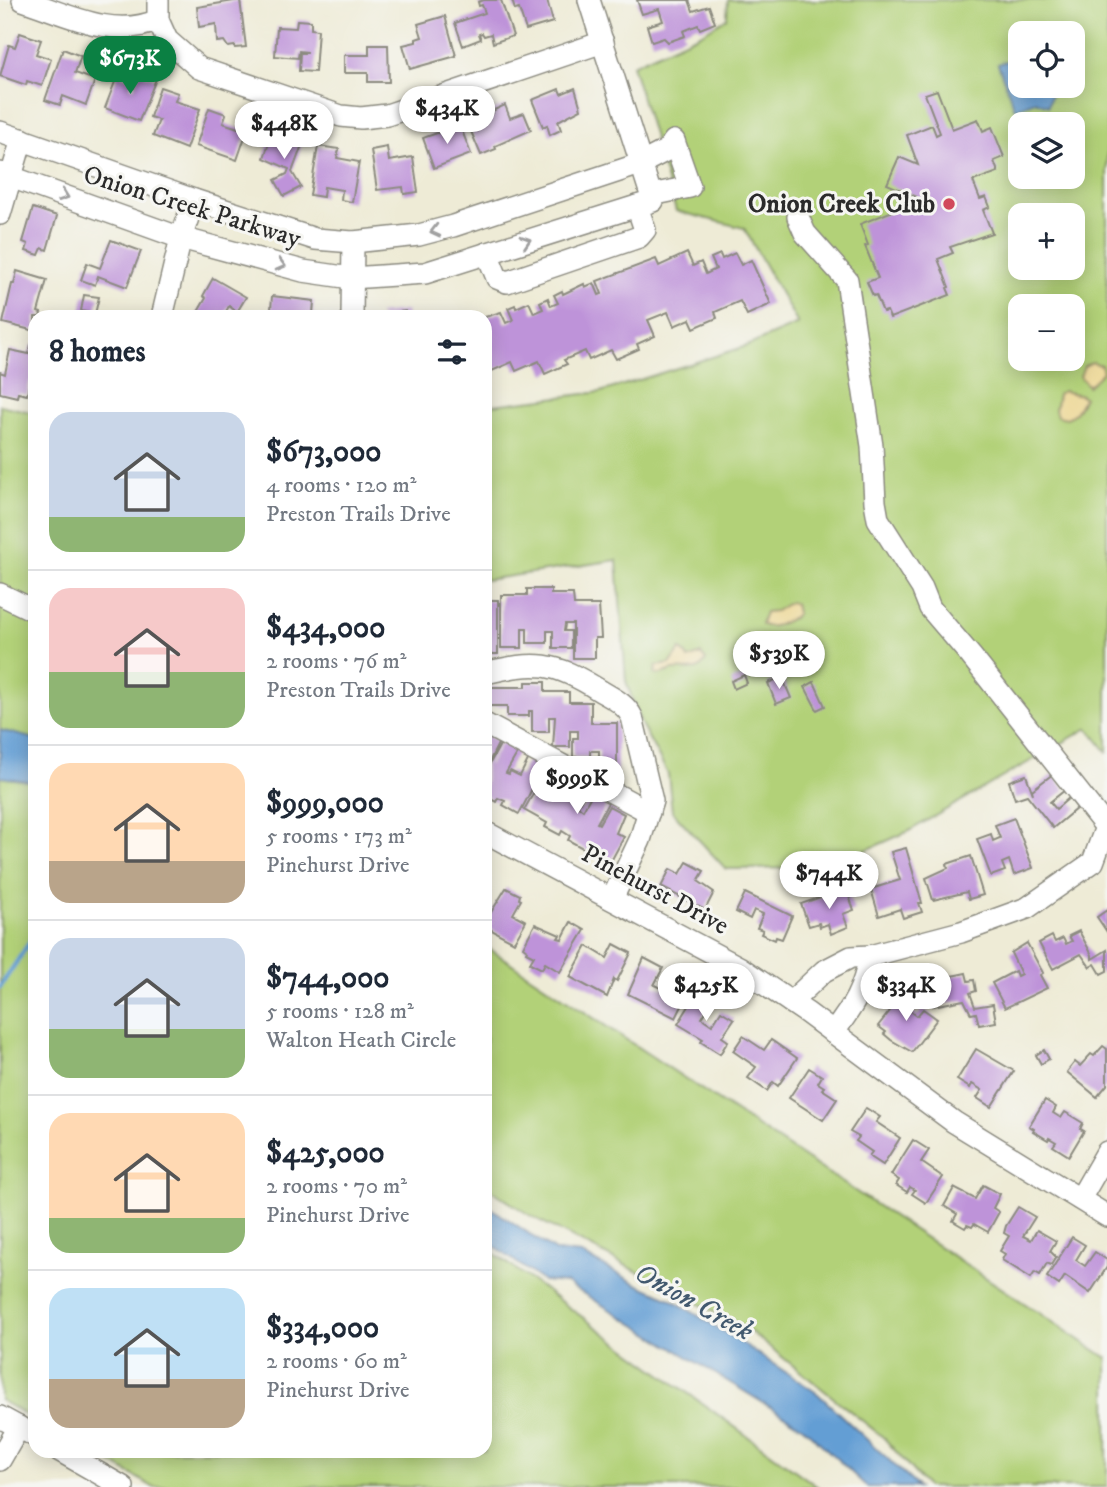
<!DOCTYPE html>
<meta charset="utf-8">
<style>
body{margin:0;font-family:"IM FELL DW Pica",serif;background:#f6f6f7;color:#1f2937;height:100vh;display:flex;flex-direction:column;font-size:26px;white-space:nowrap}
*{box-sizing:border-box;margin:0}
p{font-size:23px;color:#747a83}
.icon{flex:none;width:38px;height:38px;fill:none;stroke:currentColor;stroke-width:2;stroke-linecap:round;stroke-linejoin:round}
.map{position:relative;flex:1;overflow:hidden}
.sheet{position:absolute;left:28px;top:310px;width:464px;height:1148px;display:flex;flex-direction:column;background:#fff;border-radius:21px;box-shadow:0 4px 18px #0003}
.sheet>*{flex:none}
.fabs{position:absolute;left:1008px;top:21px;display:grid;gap:14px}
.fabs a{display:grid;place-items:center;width:77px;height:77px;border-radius:14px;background:#fff;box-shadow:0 4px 18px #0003;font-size:35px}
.price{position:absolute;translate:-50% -60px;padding:0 16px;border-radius:24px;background:#fff;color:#222;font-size:23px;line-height:46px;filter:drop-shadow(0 2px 4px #0008)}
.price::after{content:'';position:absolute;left:50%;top:42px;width:21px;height:16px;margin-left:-10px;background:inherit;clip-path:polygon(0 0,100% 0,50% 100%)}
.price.active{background:#0b8043;color:#fff}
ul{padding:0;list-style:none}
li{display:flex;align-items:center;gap:21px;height:175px;padding:0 21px}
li+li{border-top:2px solid #e0e1e3}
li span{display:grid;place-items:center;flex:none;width:196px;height:140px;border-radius:21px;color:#555}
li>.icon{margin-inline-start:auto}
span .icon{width:84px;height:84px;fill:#fffc;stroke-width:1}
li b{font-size:30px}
h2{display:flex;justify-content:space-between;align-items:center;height:84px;padding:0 21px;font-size:30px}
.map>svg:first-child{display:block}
.green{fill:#b2d178;stroke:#6e7e52;stroke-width:2;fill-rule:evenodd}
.sand{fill:#eeda9e;stroke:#8c8264;stroke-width:2}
.water{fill:#649ed4;stroke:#486480;stroke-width:2}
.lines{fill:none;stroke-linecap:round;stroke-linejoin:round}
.stream{stroke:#649ed4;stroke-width:4.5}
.building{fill:#be93d9}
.minor-casing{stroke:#8c8b80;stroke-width:24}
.minor{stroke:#fff;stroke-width:21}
.oneway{stroke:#a0a0a0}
.poi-dot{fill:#d1495b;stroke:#f6f6f2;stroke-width:2.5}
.labels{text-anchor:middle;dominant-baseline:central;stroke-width:6;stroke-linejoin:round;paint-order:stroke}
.poi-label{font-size:26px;font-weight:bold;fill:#2b2b2b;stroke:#f6f6f2;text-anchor:end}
.street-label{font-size:26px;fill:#2b2b2b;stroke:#f6f6f2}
.water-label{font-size:28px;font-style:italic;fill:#42596f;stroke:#f6f6f2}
</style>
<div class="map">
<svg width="1107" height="1487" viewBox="0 0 1107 1487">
<rect width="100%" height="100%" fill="#f6f6f2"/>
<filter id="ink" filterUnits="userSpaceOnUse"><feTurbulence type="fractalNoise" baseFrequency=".0143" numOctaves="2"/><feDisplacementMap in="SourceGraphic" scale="14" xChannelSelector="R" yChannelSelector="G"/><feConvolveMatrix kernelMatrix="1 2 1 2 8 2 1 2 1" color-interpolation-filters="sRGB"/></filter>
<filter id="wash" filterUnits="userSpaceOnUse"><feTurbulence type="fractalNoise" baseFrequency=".00686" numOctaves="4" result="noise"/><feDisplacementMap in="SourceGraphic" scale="28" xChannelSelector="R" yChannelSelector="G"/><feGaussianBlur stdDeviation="1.57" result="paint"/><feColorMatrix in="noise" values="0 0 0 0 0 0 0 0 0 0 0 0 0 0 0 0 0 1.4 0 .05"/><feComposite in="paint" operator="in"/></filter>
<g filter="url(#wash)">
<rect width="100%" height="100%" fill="#eeebd6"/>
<g class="green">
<path d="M728,0H1107V752L1088,728L907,832L826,868L726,869L672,811L668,774L641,724L626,681L617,560L485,580V406L601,392L747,346L798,324L744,228L676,211L632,65L700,34L727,18ZM1020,33H1073V86H1020ZM1020,124H1073V177H1020ZM1020,215H1073V268H1020ZM1020,306H1073V359H1020Z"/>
<polygon points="0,405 35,413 35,748 0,737"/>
<polygon points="0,777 28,781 35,785 35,1420 0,1400"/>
<polygon points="485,946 1107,1358 1107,1487 927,1487 884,1438 747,1329 531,1216 485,1186"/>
<polygon points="485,1240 490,1243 488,1249 818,1487 153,1487 91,1451 485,1451"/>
</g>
<g class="sand">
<polygon points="1092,362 1101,365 1103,372 1088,386 1080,376 1084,366"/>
<polygon points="1063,391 1081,395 1084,398 1075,413 1067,418 1057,416 1055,410 1058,394"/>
<path d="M790,602L795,604L797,613L794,617C784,622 771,631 761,624L765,612L776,611Z"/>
<path d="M680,650L684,652L688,659L701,654L706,660C697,676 687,667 673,670C665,672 663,675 655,674L656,666L670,664Z"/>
</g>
<g class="water">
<polygon points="1020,56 1020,86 1038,86 1052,92 1048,106 1035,101 1015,109 998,64"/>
<polygon points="0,730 35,739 35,785 28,781 0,777"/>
<polygon points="485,1204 555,1251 581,1254 639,1285 671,1299 734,1338 817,1393 918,1487 867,1487 803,1427 566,1283 543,1281 485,1240"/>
</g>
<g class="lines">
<polyline class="stream" points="0,987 35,934"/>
</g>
<g id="blocks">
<g class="building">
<polygon points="240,0 246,47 235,48 235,46 228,47 224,41 217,42 216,24 199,27 197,7"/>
<polygon points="484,0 501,0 513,36 493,43 491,34 484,36 482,33 479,34 481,39 463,46 455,23 485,13 482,5 479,6 478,2"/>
<polygon points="512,0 547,0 553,22 526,30 519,9 515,10"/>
<polygon points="637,0 689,0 693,11 709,6 715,23 700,29 698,25 683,31 685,36 668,42 664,38 652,42 647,26 663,21 659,9 642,14"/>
<polygon points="445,16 456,56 410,69 403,45 416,42 416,39 422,37 418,24"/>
<polygon points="297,20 311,21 311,29 318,30 315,72 299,71 300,53 307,53 307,52 299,51 298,58 275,56 277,27 296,28"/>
<polygon points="20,33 41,40 36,54 51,59 42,86 27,81 26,85 0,76 9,45 15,47"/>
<polygon points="369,45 388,45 389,82 368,82 368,73 344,73 344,55 369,55"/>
<polygon points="63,49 81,56 75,73 95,80 86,105 63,96 60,105 45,100"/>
<polygon points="139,73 156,79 139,121 105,108 118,74 133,80 130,87 134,88"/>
<polygon points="160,87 178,93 175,101 200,109 186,149 153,136 159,120 150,117"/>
<polygon points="575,88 581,109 558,121 561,130 550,135 547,125 543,127 532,100 559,89 561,94"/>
<polygon points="937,90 952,129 978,119 983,131 992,127 1004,157 994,161 998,172 973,181 980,199 986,197 990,207 983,210 992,233 950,247 953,253 938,259 949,287 947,288 950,295 890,318 887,311 883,312 876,295 873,296 867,282 878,278 865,246 868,245 860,224 918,201 917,197 887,184 899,157 918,165 907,135 932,125 936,135 940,133 925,94"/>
<polygon points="505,105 510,118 524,113 531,130 495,146 496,149 481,155 467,122 493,113 492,111"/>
<polygon points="209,108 226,114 223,123 247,131 237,160 196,146"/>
<polygon points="455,122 459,123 471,154 434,168 423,138 440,132 442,137 446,136 443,128"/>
<polygon points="272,134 302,145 292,172 301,187 284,196 275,180 287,174 289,169 264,158"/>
<polygon points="318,146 339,149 337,158 359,162 352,202 341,200 342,190 324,187 323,197 310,195"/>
<polygon points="387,147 389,161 413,157 418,192 404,194 403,187 377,190 371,150"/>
<polygon points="33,208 57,216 47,250 42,248 39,255 26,251 28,244 23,242"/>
<polygon points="111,240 141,251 127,287 98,276 95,285 81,280 87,263 100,268"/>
<polygon points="687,253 693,266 701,262 706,274 716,269 711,258 720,254 722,259 735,253 741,265 751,260 771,304 747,315 740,301 715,312 717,318 694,328 690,319 674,326 668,312 648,320 655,336 637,344 639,349 616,359 611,350 589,360 585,351 564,360 567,364 545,374 539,361 516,371 512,362 485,374 485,317 501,312 506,323 513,320 508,308 515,305 516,308 529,302 534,313 543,309 540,302 548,298 551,306 558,303 554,295 562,291 563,294 584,284 585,287 594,283 599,295 602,294 597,281 656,259 659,266"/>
<polygon points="17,271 47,280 38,312 41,313 40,317 35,317 35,331 3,323 12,284 14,284"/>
<polygon points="213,278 246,297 237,312 229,306 223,317 195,317 206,298 203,296"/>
<polygon points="84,295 99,297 95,314 81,311"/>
<polygon points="272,296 314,301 313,314 317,314 317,317 290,317 291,313 271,310"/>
<polygon points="406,311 407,317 379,317 379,314"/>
<polygon points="31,345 35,346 35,382 30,381 27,395 18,393 17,397 0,393 0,372 5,374 10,350 29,354"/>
<polygon points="527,589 551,589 551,594 573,594 574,605 599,605 601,638 595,638 595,658 573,658 573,624 565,624 564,631 571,631 571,648 553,648 553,631 547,631 547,643 527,643 527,628 522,628 522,648 501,648 501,595 527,595"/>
<rect x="485" y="600" width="13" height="54"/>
<polygon points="744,675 747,683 734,689 731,681"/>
<polygon points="782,677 791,698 776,704 768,683"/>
<polygon points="526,682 545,682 545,692 569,692 569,702 591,702 591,723 617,723 617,772 599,772 599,751 590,751 590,757 573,757 573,738 578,738 578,731 570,731 570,747 553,747 555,717 549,717 549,732 532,732 532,711 529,711 529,716 507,716 507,706 485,706 485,687 526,687"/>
<polygon points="814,682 825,706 817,710 805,687"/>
<polygon points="485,734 499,742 488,764 489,765 501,743 518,752 506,773 509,774 510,771 520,776 529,758 544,766 519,814 503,805 505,801 498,798 496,802 485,796"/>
<polygon points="548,767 563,776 555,794 560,798 571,780 586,788 578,806 583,810 593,792 609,801 597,823 599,824 609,806 624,814 616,833 624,837 610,863 568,840 570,836 562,831 560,835 545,827 547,823 524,810"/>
<polygon points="1053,774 1065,790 1050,802 1056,809 1069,798 1077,808 1053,828 1027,795 1015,799 1009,781 1026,775 1033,794 1032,790"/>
<polygon points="1014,818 1033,868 1014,875 1009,860 1002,863 1005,871 991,876 977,839 991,834 993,841 1000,838 995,825"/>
<polygon points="906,848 922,903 919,903 922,912 903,918 900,909 879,916 871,889 900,880 891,852"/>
<polygon points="971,856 983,895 969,899 967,892 933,900 926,878 948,868 947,864"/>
<polygon points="687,862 704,871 698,881 714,892 705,910 661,887 670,869 680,874"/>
<polygon points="506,888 520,895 519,899 521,900 513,914 526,921 514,942 488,928 485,933 485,911 490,914"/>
<polygon points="847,891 854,910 843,914 848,927 831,934 828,924 820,927 819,923 809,926 801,904 835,892 836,895"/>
<polygon points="745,893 792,916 782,939 776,937 775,940 761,934 763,930 757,928 763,914 754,910 750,919 736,912"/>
<polygon points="1107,910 1107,932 1097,917"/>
<polygon points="571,922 585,930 560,972 545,963 542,969 530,963 534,956 526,952 527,950 523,947 535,924 560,935 558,938 562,939"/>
<polygon points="1079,931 1092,955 1092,959 1107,950 1107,971 1101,974 1095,964 1090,967 1081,954 1053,969 1039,943 1052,936 1055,942 1063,938 1066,944 1072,941 1069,936"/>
<polygon points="1027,943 1043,973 1040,975 1047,988 1005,1008 992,983 1015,971 1017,976 1021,974 1011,953"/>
<polygon points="614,944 631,953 617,981 614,979 607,997 570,977 587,946 607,958"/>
<polygon points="644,958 663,968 654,985 663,989 667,983 688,994 676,1018 628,994"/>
<polygon points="966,973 968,981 974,980 976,991 970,993 975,1007 993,1004 996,1022 979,1025 976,1013 971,1014 964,1000 933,1006 932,999 925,1000 923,989 930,988 928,981"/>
<polygon points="699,990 713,1000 702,1018 712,1025 721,1011 734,1019 722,1037 728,1041 720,1054 701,1042 703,1039 678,1024"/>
<polygon points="904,991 912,997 907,1008 917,1016 923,1009 937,1019 912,1052 891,1040 884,1034 886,1032 878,1026 890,1011 886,1008 898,993 901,995"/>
<polygon points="743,1036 764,1050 771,1040 797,1058 778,1086 773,1082 767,1091 748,1078 756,1067 733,1051"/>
<polygon points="1103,1046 1107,1049 1107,1085 1097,1097 1067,1072 1075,1062 1080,1066 1091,1054 1094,1056"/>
<polygon points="976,1049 1014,1071 991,1107 977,1098 982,1090 972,1084 970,1088 957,1080"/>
<polygon points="1044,1050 1049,1059 1041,1064 1036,1055"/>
<polygon points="809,1068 822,1076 818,1083 824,1087 822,1089 837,1099 823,1120 789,1098"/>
<polygon points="1045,1100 1056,1107 1053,1113 1061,1118 1065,1112 1083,1123 1080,1129 1084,1131 1069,1156 1053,1146 1056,1142 1049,1138 1048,1140 1033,1131 1034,1129 1029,1126"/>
<polygon points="866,1108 880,1117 876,1122 900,1138 883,1165 869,1156 872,1152 856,1141 859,1137 850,1132"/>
<polygon points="913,1140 929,1150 921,1162 943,1177 926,1203 912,1194 915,1190 910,1187 907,1192 896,1185 899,1180 891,1175"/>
<polygon points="983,1185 1000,1194 993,1208 999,1212 988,1232 974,1224 972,1227 967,1225 965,1228 953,1221 957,1214 944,1206 954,1188 975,1199"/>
<polygon points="1018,1207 1035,1217 1023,1236 1031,1240 1037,1230 1056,1241 1050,1251 1056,1257 1051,1265 1047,1263 1040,1275 1035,1272 1031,1278 1002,1260 1005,1254 1000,1251 1009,1236 1004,1233 1006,1226"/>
<polygon points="1072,1237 1085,1245 1076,1260 1085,1266 1095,1252 1107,1260 1107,1267 1090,1293 1065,1276 1059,1285 1047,1277"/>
</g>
</g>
</g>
<g filter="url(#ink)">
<use href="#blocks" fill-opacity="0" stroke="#8c8b80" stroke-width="2"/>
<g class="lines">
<defs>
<g id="minor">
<path d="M23,0C66,14 114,40 158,20"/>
<polyline points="158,0 158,20 167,40 199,68 341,116 361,118 387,115 603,42"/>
<polyline points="0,132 194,200 315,239 353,242 419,235 453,226 640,164 667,150 674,141"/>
<polyline points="0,173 181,238 303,271 351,278 425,273 653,201 589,0"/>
<polyline points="651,195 690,187 674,141"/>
<polyline points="0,214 22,139"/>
<polyline points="487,253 497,278 507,282 639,237 645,230 637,206"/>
<polyline points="162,317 181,238 194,200"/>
<polyline points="352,317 353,242"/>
<polyline points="0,594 35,611"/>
<path d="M485,673C537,661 553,661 599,690C612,698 625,703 632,717L652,801L640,840L612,899"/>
<polyline points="485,724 649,812"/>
<polyline points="485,832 739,967 807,1013 954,1122 1107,1216"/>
<polyline points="791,1002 824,971 851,957 870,956 961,932 1027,908 1093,862 1106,827 971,656 930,608 922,588 878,519 875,502 872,446 847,280 805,233 798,217"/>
<path d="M833,1033C854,1005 863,991 870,956"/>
<polyline points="1080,1199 1107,1152"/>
<polyline points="0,1417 35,1436"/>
<polyline points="60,1451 123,1487"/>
<polyline points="0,1460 19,1427"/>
</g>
</defs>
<use href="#minor" class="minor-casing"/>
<use href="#minor" class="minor"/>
</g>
<defs><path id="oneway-chevron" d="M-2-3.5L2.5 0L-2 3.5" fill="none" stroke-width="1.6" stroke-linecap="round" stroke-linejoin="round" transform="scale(1.75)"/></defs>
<g class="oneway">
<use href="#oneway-chevron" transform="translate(64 196) rotate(20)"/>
<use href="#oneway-chevron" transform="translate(435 231) rotate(166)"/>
<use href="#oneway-chevron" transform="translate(526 241) rotate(-18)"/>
<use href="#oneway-chevron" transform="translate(281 265) rotate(15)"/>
</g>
</g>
<circle class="poi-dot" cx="949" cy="204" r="7"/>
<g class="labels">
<g class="poi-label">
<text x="935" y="204">Onion Creek Club</text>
</g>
<g class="street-label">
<text transform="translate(192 207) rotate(17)">Onion Creek Parkway</text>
<text transform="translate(655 890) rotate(28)">Pinehurst Drive</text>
</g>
<g class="water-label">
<text transform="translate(694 1302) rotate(29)">Onion Creek</text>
</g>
</g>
</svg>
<div class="fabs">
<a><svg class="icon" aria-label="locate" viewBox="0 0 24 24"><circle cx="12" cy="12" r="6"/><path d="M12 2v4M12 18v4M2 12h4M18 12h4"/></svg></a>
<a><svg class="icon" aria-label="layers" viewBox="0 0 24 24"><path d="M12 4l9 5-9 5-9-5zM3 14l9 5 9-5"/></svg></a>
<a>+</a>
<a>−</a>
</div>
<b class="price active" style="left:130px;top:96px">$673K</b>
<b class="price" style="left:447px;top:146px">$434K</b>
<b class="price" style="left:284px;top:161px">$448K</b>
<b class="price" style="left:779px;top:691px">$539K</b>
<b class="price" style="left:577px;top:816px">$999K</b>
<b class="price" style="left:829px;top:911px">$744K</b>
<b class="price" style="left:706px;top:1023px">$425K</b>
<b class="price" style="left:906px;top:1023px">$334K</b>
<section class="sheet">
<h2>8 homes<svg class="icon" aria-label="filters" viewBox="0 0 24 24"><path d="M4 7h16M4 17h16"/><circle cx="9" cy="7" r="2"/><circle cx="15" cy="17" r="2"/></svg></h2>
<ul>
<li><span style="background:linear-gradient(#c9d6e8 75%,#8fb573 0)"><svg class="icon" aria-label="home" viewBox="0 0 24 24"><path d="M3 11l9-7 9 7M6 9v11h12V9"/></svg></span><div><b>$673,000</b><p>4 rooms · 120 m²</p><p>Preston Trails Drive</p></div></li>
<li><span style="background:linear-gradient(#f6c9c9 60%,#8fb573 0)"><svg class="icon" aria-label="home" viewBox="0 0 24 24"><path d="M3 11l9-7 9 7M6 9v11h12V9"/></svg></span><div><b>$434,000</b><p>2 rooms · 76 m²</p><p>Preston Trails Drive</p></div></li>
<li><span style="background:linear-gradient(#ffd9b3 70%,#b9a48a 0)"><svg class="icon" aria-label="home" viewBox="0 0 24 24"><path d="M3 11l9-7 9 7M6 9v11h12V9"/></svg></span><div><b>$999,000</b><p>5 rooms · 173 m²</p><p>Pinehurst Drive</p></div></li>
<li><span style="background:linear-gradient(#c9d6e8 65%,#8fb573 0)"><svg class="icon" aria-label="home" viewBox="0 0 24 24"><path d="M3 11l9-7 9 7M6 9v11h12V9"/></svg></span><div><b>$744,000</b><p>5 rooms · 128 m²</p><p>Walton Heath Circle</p></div></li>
<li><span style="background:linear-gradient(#ffd9b3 75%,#8fb573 0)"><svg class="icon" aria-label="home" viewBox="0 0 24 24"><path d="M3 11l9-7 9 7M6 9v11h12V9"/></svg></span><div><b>$425,000</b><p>2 rooms · 70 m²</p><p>Pinehurst Drive</p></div></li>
<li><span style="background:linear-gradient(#bfe0f5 65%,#b9a48a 0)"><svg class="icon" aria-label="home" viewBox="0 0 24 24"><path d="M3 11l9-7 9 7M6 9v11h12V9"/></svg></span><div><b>$334,000</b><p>2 rooms · 60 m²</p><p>Pinehurst Drive</p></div></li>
</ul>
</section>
</div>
